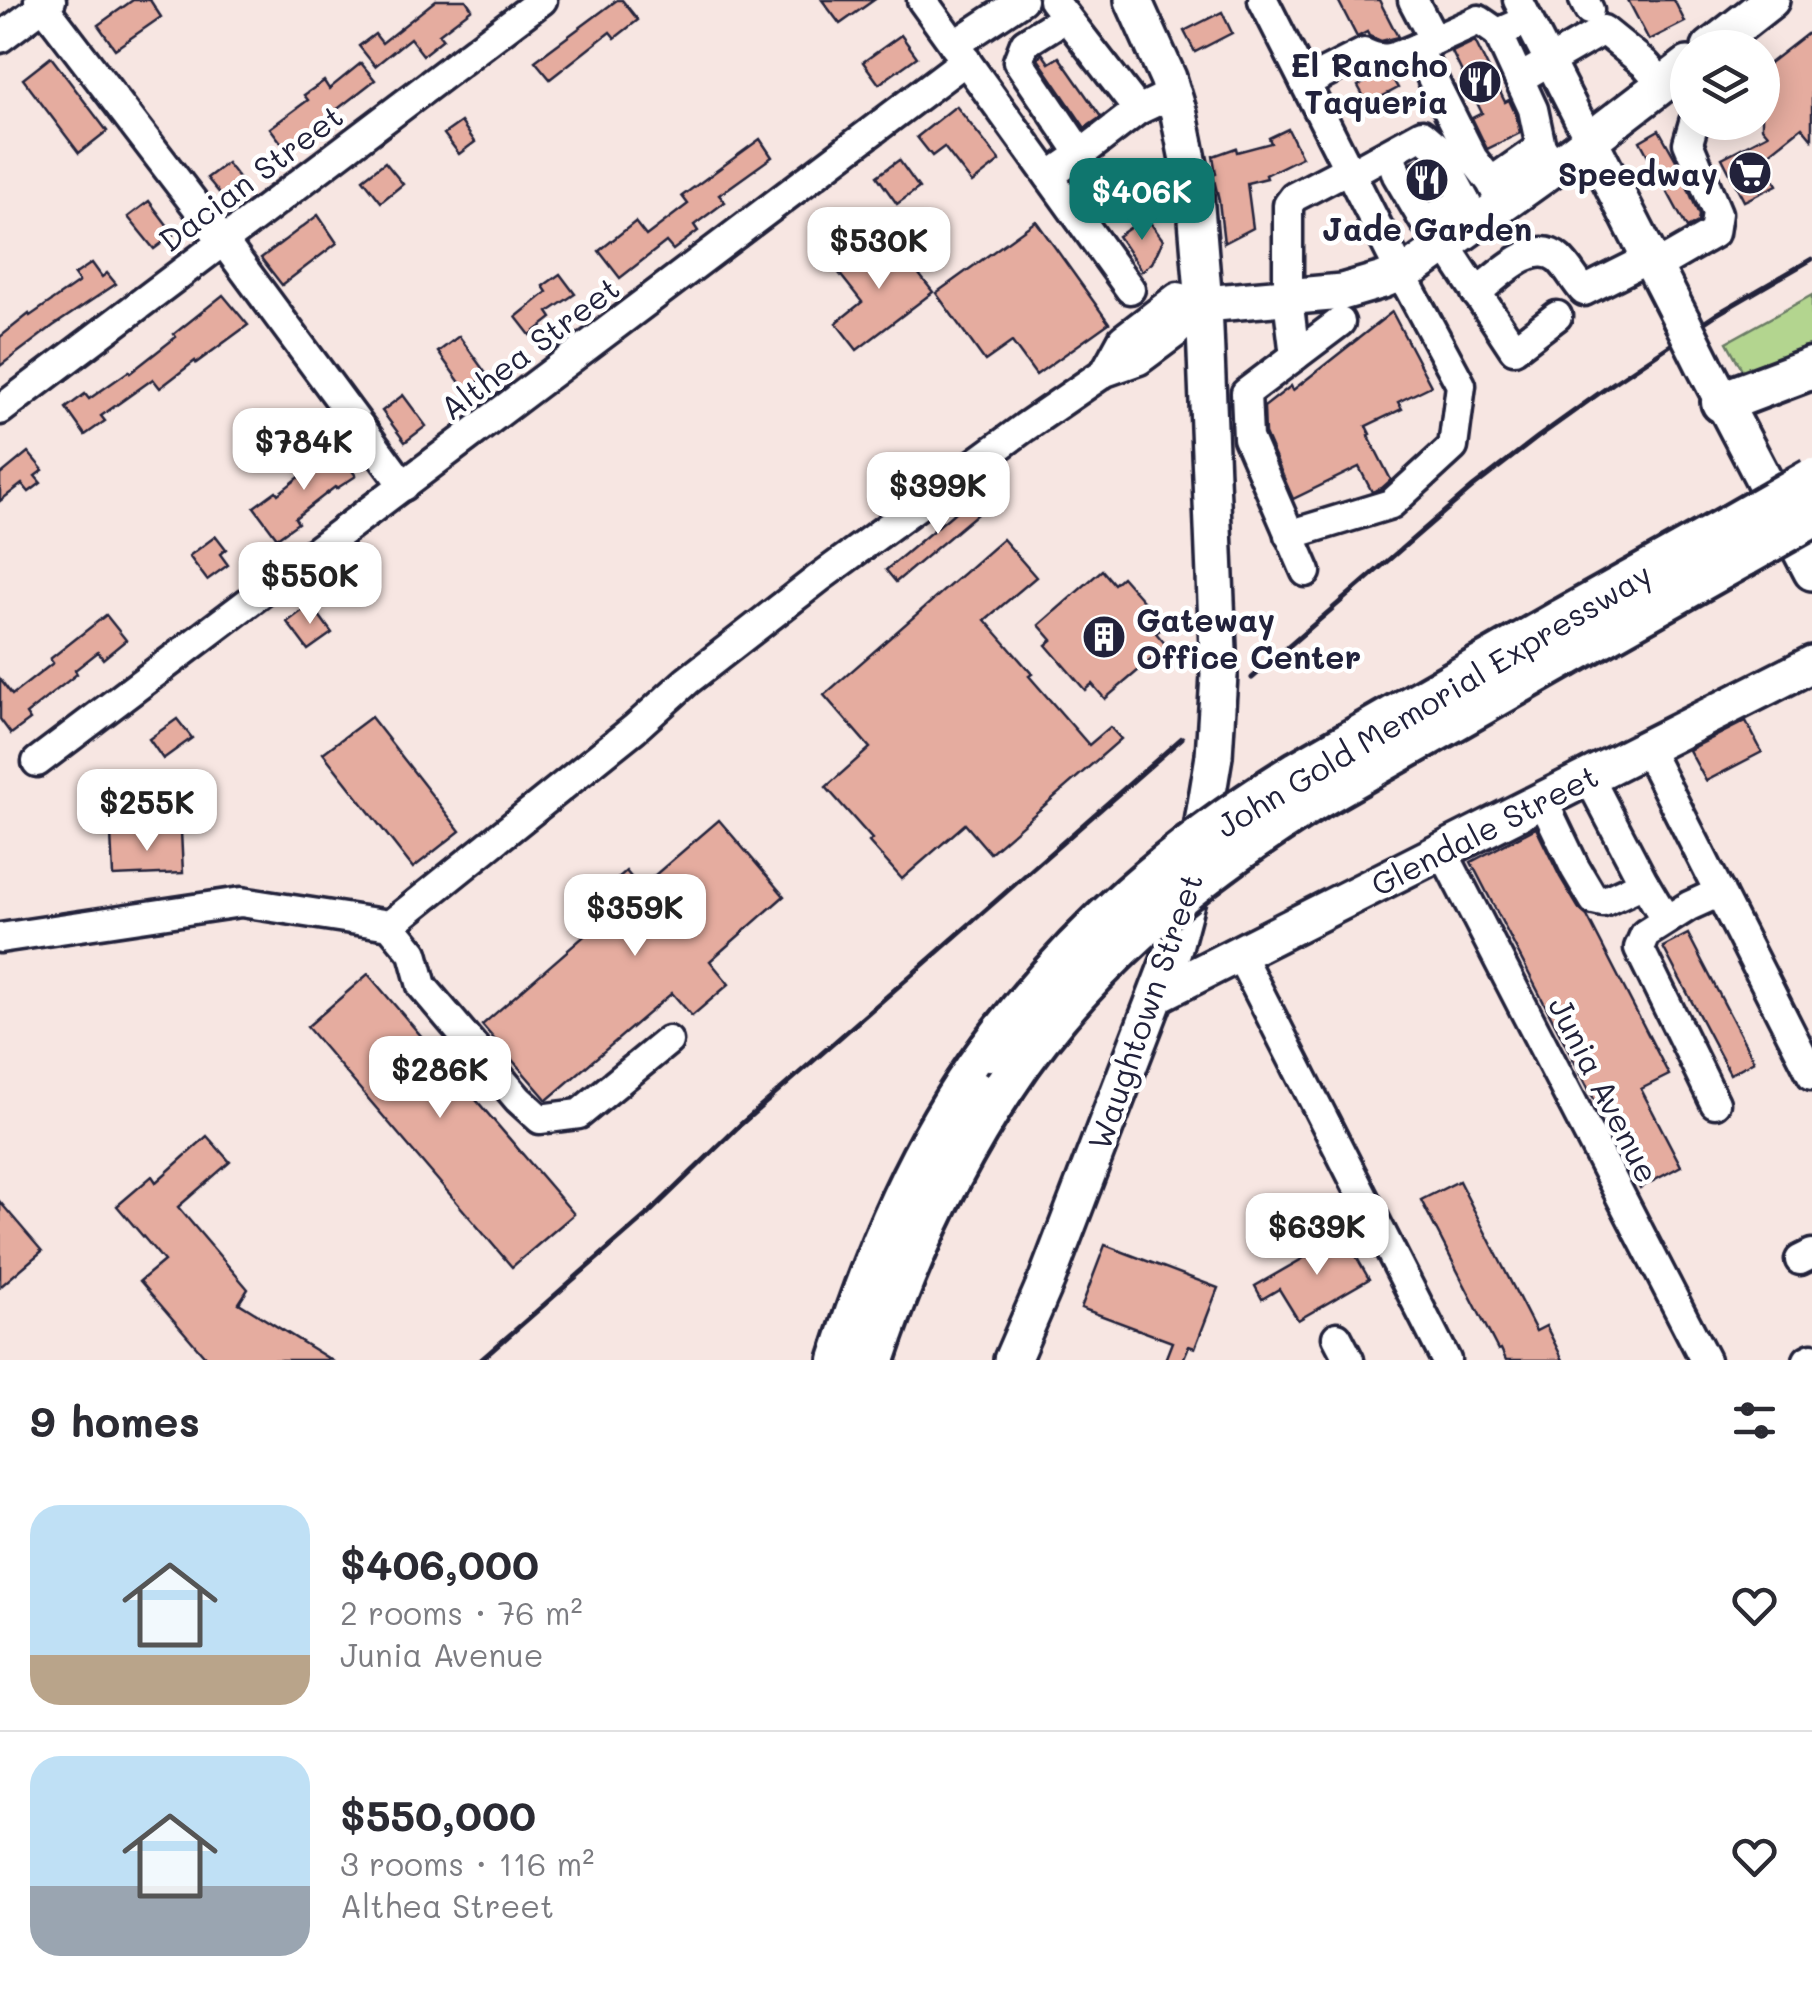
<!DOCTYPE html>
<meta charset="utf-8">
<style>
body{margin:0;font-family:Mali,sans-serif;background:#f2f2f3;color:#2b2b33;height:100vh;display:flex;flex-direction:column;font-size:38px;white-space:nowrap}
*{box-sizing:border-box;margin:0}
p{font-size:32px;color:#7c7c81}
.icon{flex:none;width:55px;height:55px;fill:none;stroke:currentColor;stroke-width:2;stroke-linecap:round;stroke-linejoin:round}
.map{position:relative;height:1360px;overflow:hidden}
.panel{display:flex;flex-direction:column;background:#fff;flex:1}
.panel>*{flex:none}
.controls{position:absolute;left:1670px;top:30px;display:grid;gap:20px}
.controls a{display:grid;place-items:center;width:110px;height:110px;border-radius:50%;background:#fff;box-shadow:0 5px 25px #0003;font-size:50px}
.price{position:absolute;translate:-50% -85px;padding:0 22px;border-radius:20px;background:#fff;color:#222;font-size:32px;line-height:65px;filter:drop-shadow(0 2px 5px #0008)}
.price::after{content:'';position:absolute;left:50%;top:60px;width:30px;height:22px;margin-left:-15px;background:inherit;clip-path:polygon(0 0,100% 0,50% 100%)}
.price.on{background:#0f766e;color:#fff}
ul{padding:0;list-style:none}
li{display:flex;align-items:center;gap:30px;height:250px;padding:0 30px}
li+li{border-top:2px solid #e1e1e2}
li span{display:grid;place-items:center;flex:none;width:280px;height:200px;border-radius:30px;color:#555}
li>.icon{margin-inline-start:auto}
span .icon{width:120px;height:120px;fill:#fffc;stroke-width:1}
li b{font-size:42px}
h2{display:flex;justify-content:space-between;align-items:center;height:120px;padding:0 30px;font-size:42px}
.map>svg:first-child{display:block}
.green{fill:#b3d58f;stroke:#6a7c65;stroke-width:2.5}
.building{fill:#e5ac9f;stroke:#22223b;stroke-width:2.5}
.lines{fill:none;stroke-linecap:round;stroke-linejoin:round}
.minor-casing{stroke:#22223b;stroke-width:35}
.major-casing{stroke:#22223b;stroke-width:42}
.highway-casing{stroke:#22223b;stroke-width:48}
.minor{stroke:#fff;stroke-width:28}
.major{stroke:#fff;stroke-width:35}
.highway{stroke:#fff;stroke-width:40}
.rail{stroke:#22223b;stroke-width:5}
.major-bridge-casing{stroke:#22223b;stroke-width:42;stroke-linecap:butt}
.highway-bridge-casing{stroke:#22223b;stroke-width:48;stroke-linecap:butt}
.major-bridge{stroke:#fff;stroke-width:35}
.highway-bridge{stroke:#fff;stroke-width:40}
.labels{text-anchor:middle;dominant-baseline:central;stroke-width:9;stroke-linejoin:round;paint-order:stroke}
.poi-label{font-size:32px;font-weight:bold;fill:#22223b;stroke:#fff;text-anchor:end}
.street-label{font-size:32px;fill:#22223b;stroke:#fff}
</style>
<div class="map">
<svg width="1812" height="1360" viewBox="0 0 1812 1360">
<rect width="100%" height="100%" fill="#f7e6e2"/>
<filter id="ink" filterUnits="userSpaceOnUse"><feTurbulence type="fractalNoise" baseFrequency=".01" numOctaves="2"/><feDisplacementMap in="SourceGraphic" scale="20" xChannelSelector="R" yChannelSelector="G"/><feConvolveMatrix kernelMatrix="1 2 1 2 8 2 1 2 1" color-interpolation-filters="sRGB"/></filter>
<g filter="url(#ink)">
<polygon class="green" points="1812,295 1812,349 1745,375 1727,342"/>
<g class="building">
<polygon points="133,0 150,0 161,17 115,49 98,25"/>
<polygon points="436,0 466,0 472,9 439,34 443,39 423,55 410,38 375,66 359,46 375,34 382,43"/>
<polygon points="617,0 622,0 638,20 615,38 610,32 550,79 535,61"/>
<polygon points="822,0 874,0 840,24"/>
<polygon points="1338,0 1379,0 1398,37 1381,41 1369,36 1367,32 1357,37"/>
<polygon points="1628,0 1674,0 1685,22 1649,40"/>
<polygon points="1222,12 1232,33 1195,52 1184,31"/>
<polygon points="1812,30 1812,139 1802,127 1763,158 1777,185 1744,201 1722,158 1768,134 1762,127 1762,69"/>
<polygon points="901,35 917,57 879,84 863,62"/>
<polygon points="1475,41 1505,102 1509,100 1516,115 1520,133 1487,149 1472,118 1482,113 1452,52"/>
<polygon points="1042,53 1049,63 1059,57 1101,117 1085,128 1038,59"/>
<polygon points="51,57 107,131 79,153 23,79"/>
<polygon points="361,63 375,80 286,149 270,128 308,100 304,95 324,81 329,89"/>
<polygon points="1377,76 1391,76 1398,88 1368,104 1358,86"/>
<polygon points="956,106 1000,161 972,183 944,147 932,156 917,137"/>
<polygon points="461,122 475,142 459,154 444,134"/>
<polygon points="1288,129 1302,157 1266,175 1267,178 1247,183 1253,228 1224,243 1219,201 1213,175 1216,174 1213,156 1236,148 1237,152 1271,143 1269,138"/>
<polygon points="1659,130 1677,162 1699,215 1698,222 1687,228 1640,141"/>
<polygon points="760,139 772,157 719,195 725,202 694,225 698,231 673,250 666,242 620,278 599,251 635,222 646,236 688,204 682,196"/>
<polygon points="1422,157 1441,193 1431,198 1411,162"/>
<polygon points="899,160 919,188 897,204 877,176"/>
<polygon points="385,162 403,184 381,202 363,179"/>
<polygon points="227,163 245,186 226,201 207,178"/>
<polygon points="149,201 174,234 154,249 128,217"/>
<polygon points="318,215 337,243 282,285 261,258"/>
<polygon points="1146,217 1163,240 1152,263 1142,271 1118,236"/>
<polygon points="1036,221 1109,323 1036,375 1012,342 985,361 936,293"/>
<polygon points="869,241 882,258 897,246 933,292 857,350 836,323 862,302 835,268"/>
<polygon points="92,263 102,277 107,273 116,284 53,326 0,366 0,337 29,314 30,316 79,282 74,275"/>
<polygon points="560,274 575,294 548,312 552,318 530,335 516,317 547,292 543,286"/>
<polygon points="223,295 248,325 196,363 195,361 160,388 153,379 101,416 105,421 85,435 66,408 85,394 89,399 129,371 130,373 176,337 174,334"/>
<polygon points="1392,312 1431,386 1398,402 1402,409 1366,426 1370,434 1368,435 1391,480 1382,488 1372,492 1359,467 1293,499 1265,434 1264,407 1291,386 1293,390"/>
<polygon points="459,336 487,375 466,391 438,352"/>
<polygon points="403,395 426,426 405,442 382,411"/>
<polygon points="336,448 356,476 336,489 335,487 295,518 298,523 277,538 254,507 276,491 278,494"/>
<polygon points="28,452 43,470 35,476 41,483 29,492 22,484 0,501 0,475"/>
<polygon points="979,492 989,504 896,582 886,570"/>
<polygon points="216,536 226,549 220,554 228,565 207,580 189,556"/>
<polygon points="1003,539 1036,577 985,620 1032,674 1029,676 1089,745 1110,727 1121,739 990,853 965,824 902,879 869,842 872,839 826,787 870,748 824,695"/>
<polygon points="1102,570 1114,584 1122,577 1165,626 1156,633 1167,646 1105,699 1092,684 1085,690 1046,645 1052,640 1039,625"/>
<polygon points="311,604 332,633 308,650 287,622"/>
<polygon points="106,615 126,640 103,659 98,652 75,670 77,674 26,714 30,720 11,734 0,719 0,679 12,695 53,663 50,659"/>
<polygon points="371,717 460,831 413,868 323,753"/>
<polygon points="177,719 192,738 163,759 149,739"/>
<polygon points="1746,721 1762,752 1706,781 1689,750"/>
<polygon points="719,820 784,896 710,961 729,984 692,1016 672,993 547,1100 482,1025 597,925 583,909 626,871 640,888"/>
<polygon points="1536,828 1560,877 1579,909 1587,916 1669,1075 1641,1089 1681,1166 1640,1188 1471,862"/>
<polygon points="181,831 183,873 113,876 111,834"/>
<polygon points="1688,934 1754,1061 1730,1074 1663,947"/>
<polygon points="368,974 574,1214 512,1267 307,1027"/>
<polygon points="207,1136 230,1162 178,1207 248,1289 239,1303 331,1360 208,1360 140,1281 164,1261 117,1206 152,1176 156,1182"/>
<polygon points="1459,1181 1536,1331 1546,1326 1563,1360 1506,1360 1501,1349 1498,1350 1421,1200"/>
<polygon points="0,1202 42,1251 0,1287"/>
<polygon points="1344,1235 1369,1279 1298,1320 1279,1289 1262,1299 1255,1286"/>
<polygon points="1105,1245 1218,1288 1195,1348 1189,1346 1183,1360 1165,1360 1172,1342 1081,1308"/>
</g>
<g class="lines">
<defs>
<g id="minor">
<polyline points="39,0 223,241 404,486"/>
<polyline points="922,0 1130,289"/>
<polyline points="1053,0 1138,110 1172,94"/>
<polyline points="1263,0 1401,273 1461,385 1453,447 1391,504 1289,535"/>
<polyline points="1413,0 1434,40"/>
<polyline points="1518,0 1590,141"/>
<polyline points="1584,0 1589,10"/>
<polyline points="1498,33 1533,109 1541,147"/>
<polyline points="0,38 51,0"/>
<polyline points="954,45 1022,0"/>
<polyline points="1519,79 1603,30 1645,64 1663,84"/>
<path d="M1305,83L1364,53C1386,64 1395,57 1417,48"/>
<polyline points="1390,153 1397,175 1424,221 1465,201"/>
<polyline points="1081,154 1138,110"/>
<polyline points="1351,173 1422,134 1436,146 1477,223"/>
<polyline points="1049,176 1081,154 1018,61 1025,43 1066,17"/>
<polyline points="1491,182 1541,147 1551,161"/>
<polyline points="1502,205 1491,182 1473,159 1417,48 1479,20 1498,33 1528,20"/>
<polyline points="1446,246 1514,349 1557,316"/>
<polyline points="1655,267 1714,233 1717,213 1688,143 1694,122"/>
<path d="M1476,293C1496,278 1534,236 1559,259C1568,267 1575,281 1584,291L1650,258"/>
<polyline points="1295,356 1288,298 1288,205 1294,197 1348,169"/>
<polyline points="0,410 542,0"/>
<polyline points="1306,572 1248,438 1246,393 1340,322"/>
<polyline points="1646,747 1812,1075"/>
<polyline points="37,762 966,60"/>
<polyline points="1588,776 1644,883 1666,920"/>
<polyline points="1542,799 1575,868 1594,900 1603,902 1644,883"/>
<polyline points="1442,850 1705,1360"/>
<polyline points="390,925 635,728 687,681 819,578 1025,427 1105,372 1139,360 1174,334 1204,304 1178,297 1123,339 1105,372"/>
<polyline points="0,938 241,902 390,925 413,953 422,986 518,1099 540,1119 579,1114 668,1041"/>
<polyline points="1239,953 1446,1360"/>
<polyline points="1715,1103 1639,948 1645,934 1689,906 1720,892"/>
<polyline points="1800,1260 1812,1254"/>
<polyline points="1337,1337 1349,1360"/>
<polyline points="1808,1360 1812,1358"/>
</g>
<g id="major">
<polyline points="1133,0 1168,78 1179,114 1195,195 1204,304 1219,675"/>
<polyline points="1710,48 1771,0"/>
<polyline points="1590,141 1682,321"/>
<polyline points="1204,304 1342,292 1383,280 1416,266 1555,167 1688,65"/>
<polyline points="1704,365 1812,572"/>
<polyline points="1157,995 1812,664"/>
<polyline points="1012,1360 1047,1279 1173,951 1196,865 1214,756"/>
</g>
<g id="highway">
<polyline points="1722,402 1812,368"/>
<polyline points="1560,621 1730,526"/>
<polyline points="1566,656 1745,555"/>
<path d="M840,1360C875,1251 920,1143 989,1050"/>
<path d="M874,1360C906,1263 948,1172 1004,1087"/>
</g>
</defs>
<use href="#minor" class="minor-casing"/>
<use href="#major" class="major-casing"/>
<use href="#highway" class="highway-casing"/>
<use href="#minor" class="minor"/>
<use href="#major" class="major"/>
<use href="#highway" class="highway"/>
<g class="rail">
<polyline points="1252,678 1473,487 1538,437 1612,384 1717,314 1812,259"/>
<polyline points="481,1360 649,1213 740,1125 1182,738"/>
</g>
<defs>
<g id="major-bridge">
<polyline points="1682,321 1704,365"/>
<polyline points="1214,756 1219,675"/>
</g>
<g id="highway-bridge">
<polyline points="1730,526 1812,479"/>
<polyline points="1745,555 1812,517"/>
<path d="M989,1050C1079,931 1172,850 1299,771L1560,621"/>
<path d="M1004,1087C1083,966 1195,874 1316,799L1566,656"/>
</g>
</defs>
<use href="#major-bridge" class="major-bridge-casing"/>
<use href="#highway-bridge" class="highway-bridge-casing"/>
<use href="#major-bridge" class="major-bridge"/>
<use href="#highway-bridge" class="highway-bridge"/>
</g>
</g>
<defs>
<symbol id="restaurant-disc" viewBox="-11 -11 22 22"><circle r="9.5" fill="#22223b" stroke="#fff"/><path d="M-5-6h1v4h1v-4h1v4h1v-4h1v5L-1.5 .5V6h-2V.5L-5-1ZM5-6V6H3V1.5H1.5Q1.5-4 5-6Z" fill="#fff"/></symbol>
<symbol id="supermarket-disc" viewBox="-11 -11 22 22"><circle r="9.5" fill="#22223b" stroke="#fff"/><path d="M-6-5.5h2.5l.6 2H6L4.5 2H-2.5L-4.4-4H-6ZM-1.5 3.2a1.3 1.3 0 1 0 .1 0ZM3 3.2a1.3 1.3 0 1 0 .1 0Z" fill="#fff"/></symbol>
<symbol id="building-disc" viewBox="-11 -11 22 22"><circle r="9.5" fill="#22223b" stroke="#fff"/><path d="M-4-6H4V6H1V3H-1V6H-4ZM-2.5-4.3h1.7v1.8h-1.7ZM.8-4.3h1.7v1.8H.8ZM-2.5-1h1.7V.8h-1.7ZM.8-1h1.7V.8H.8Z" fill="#fff"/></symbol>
</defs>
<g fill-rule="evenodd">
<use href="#restaurant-disc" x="1455" y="57" width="50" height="50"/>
<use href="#supermarket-disc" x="1725" y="148" width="50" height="50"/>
<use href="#restaurant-disc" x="1402" y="155" width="50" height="50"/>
<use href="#building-disc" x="1079" y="612" width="50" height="50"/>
</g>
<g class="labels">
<g class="poi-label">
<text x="1448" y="64">El Rancho<tspan x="1448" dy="37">Taqueria</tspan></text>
<text x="1718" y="173">Speedway</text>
<text x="1427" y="228" text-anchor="middle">Jade Garden</text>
<text x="1136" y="619" text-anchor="start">Gateway<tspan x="1136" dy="37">Office Center</tspan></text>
</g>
<g class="street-label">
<text transform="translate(250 177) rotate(-37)">Dacian Street</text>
<text transform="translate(529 347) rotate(-37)">Althea Street</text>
<text transform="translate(1433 699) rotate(-31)">John Gold Memorial Expressway</text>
<text transform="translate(1484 829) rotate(-27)">Glendale Street</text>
<text transform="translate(1144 1011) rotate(-71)">Waughtown Street</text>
<text transform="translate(1605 1089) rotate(63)">Junia Avenue</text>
</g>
</g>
</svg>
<div class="controls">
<a><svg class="icon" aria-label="layers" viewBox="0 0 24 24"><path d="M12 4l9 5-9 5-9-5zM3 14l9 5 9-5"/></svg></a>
</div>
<b class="price on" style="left:1142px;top:243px">$406K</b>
<b class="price" style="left:879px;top:292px">$530K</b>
<b class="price" style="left:304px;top:493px">$784K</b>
<b class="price" style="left:938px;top:537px">$399K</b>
<b class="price" style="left:310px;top:627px">$550K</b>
<b class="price" style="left:147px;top:854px">$255K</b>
<b class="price" style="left:635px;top:959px">$359K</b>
<b class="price" style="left:440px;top:1121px">$286K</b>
<b class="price" style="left:1317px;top:1278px">$639K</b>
</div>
<section class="panel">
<h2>9 homes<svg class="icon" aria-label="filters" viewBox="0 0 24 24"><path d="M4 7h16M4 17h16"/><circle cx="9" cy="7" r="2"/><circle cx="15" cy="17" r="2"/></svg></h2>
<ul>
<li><span style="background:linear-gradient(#bfe0f5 75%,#b9a48a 0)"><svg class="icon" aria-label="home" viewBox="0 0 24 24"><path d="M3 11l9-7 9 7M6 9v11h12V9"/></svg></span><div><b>$406,000</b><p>2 rooms · 76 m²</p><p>Junia Avenue</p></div><svg class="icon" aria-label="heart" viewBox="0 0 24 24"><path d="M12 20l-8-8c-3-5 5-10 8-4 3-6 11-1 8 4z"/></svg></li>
<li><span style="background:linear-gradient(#bfe0f5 65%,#9aa5b1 0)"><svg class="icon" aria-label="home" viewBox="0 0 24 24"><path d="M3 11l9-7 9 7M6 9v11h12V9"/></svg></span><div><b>$550,000</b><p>3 rooms · 116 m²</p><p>Althea Street</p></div><svg class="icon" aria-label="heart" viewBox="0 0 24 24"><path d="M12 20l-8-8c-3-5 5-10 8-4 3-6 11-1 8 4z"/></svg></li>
</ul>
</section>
